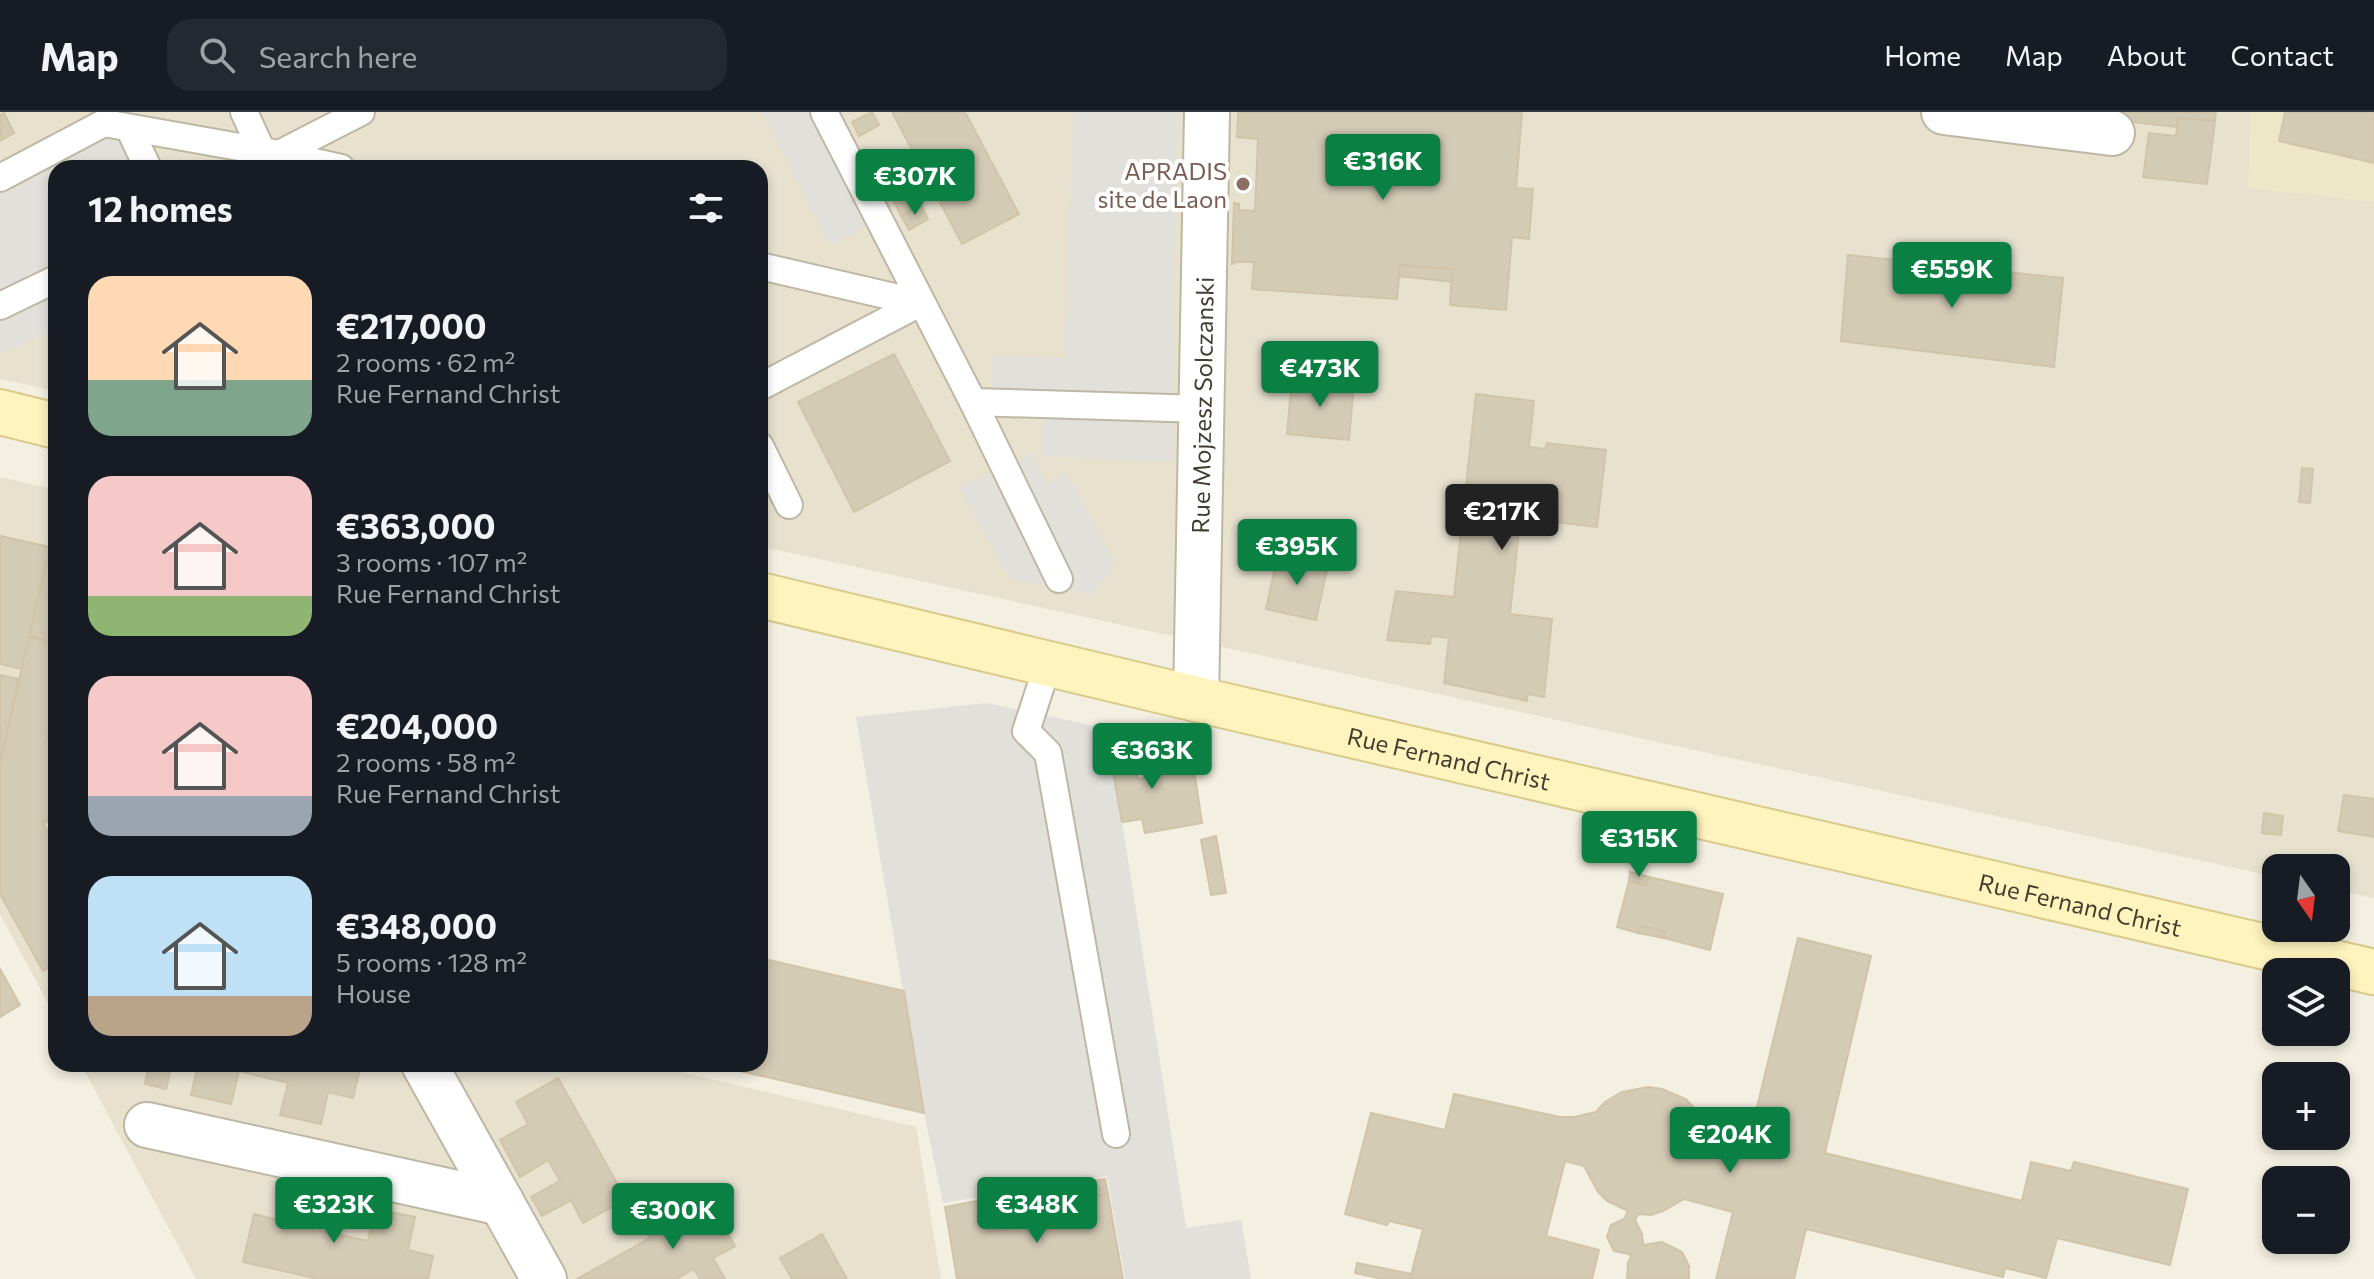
<!DOCTYPE html>
<meta charset="utf-8">
<style>
body{margin:0;font-family:Commissioner,sans-serif;background:#242831;color:#f1f3f6;height:100vh;display:flex;flex-direction:column;font-size:30px;white-space:nowrap}
*{box-sizing:border-box;margin:0}
p{font-size:26px;color:#9ea1a6}
.icon{flex:none;width:44px;height:44px;fill:none;stroke:currentColor;stroke-width:2;stroke-linecap:round;stroke-linejoin:round}
.map{position:relative;flex:1;overflow:hidden}
.side{position:absolute;left:48px;top:48px;width:720px;height:912px;display:flex;flex-direction:column;background:#171b24;border-radius:24px;box-shadow:0 4px 12px #0003}
.side>*{flex:none}
.needle{width:52px;rotate:166deg}
.fabs{position:absolute;left:2262px;top:742px;display:grid;gap:16px}
.fabs a{display:grid;place-items:center;width:88px;height:88px;border-radius:16px;background:#171b24;box-shadow:0 4px 12px #0003;font-size:40px}
.price{position:absolute;translate:-50% -68px;padding:0 18px;border-radius:8px;background:#0b8043;color:#fff;font-size:26px;line-height:52px;filter:drop-shadow(0 2px 4px #0008)}
.price::after{content:'';position:absolute;left:50%;top:48px;width:24px;height:18px;margin-left:-12px;background:inherit;clip-path:polygon(0 0,100% 0,50% 100%)}
.price.current{background:#222;color:#fff}
ul{padding:0;list-style:none}
li{display:flex;align-items:center;gap:24px;height:200px;padding:0 40px}
li span{display:grid;place-items:center;flex:none;width:224px;height:160px;border-radius:24px;color:#555}
li>.icon{margin-inline-start:auto}
span .icon{width:96px;height:96px;fill:#fffc;stroke-width:1}
li b{font-size:34px}
h2{display:flex;justify-content:space-between;align-items:center;height:96px;padding:0 40px;font-size:34px}
header{display:flex;align-items:center;gap:48px;box-sizing:border-box;height:112px;padding:0 40px;background:#171b24;border-bottom:2px solid #363941}
header strong{font-size:38px}
nav{display:flex;gap:44px;margin-inline-start:auto;font-size:28px}
.search{width:560px;height:72px;background:#242831;display:flex;align-items:center;gap:20px;box-sizing:border-box;padding:0 28px;border-radius:24px;color:#9ea1a6;font-size:30px}
.map>svg:first-child{display:block}
.residential{fill:#e7e1ce}
.education{fill:#eee6c9}
.parking{fill:#e2e0da}
.building{fill:#d4cbb5;stroke:#d1c4a8;stroke-width:2}
.lines{fill:none;stroke-linecap:round;stroke-linejoin:round}
.lane-casing{stroke:#beb7a3;stroke-width:30}
.street-casing{stroke:#beb7a3;stroke-width:48}
.secondary-casing{stroke:#d8ca8b;stroke-width:48}
.lane{stroke:#fff;stroke-width:26}
.street{stroke:#fff;stroke-width:44}
.secondary{stroke:#fff4be;stroke-width:44}
.education-dot{fill:#8d6e63;stroke:#fff;stroke-width:3}
.labels{text-anchor:middle;dominant-baseline:central;stroke-width:8;stroke-linejoin:round;paint-order:stroke}
.education-label{font-size:24px;fill:#785e54;stroke:#fff;text-anchor:end}
.street-label{font-size:24px;fill:#443e31;stroke:#fff}
</style>
<header>
<strong>Map</strong>
<div class="search"><svg class="icon" aria-label="search" viewBox="0 0 24 24"><circle cx="10" cy="10" r="6"/><path d="M15 15l6 6"/></svg>Search here</div>
<nav><a>Home</a><a>Map</a><a>About</a><a>Contact</a></nav>
</header>
<div class="map">
<svg width="2374" height="1167" viewBox="0 0 2374 1167">
<rect width="100%" height="100%" fill="#f3efe1"/>
<g class="residential">
<polygon points="0,0 2374,0 2374,786 2336,778 2336,756 2276,756 2276,765 760,434 760,56 56,56 56,279 0,267"/>
<polygon points="0,365 56,378 56,906 0,802"/>
<polygon points="81,952 646,952 916,1015 941,1167 196,1167"/>
</g>
<polygon class="education" points="2250,0 2374,0 2374,90 2248,76"/>
<g class="parking">
<polygon points="762,0 824,0 879,108 830,133"/>
<polygon points="1073,0 1177,0 1171,350 1042,344 1043,303 992,301 992,244 1065,246"/>
<polygon points="104,11 129,16 148,56 56,56 56,215 10,238 0,239 0,66"/>
<polygon points="1032,341 1047,372 1067,362 1116,452 1092,482 1010,467 959,375"/>
<polygon points="986,591 1105,616 1122,710 1186,1116 1241,1108 1251,1167 1125,1167 1107,1064 943,1091 924,1001 856,605"/>
</g>
<g class="building">
<polygon points="872,0 879,13 859,24 852,10"/>
<polygon points="892,0 965,0 1019,102 962,132"/>
<polygon points="1238,0 1522,0 1516,76 1533,77 1529,127 1512,125 1506,198 1450,193 1452,157 1400,153 1397,187 1252,177 1254,150 1236,150 1232,152 1234,91 1239,92 1239,98 1255,99 1258,27 1237,25"/>
<polygon points="2081,0 2216,0 2215,9 2178,6 2176,15 2081,4"/>
<polygon points="2285,0 2374,0 2374,51 2279,29"/>
<polygon points="4,1 14,21 1,28 0,3"/>
<polygon points="2178,6 2215,9 2207,72 2143,65 2149,21 2176,24"/>
<polygon points="913,79 921,93 901,104 894,89"/>
<polygon points="921,93 928,107 909,118 901,104"/>
<polygon points="1848,143 2063,166 2054,255 1841,229"/>
<polygon points="1400,153 1452,157 1452,170 1399,164"/>
<polygon points="894,242 950,349 854,400 798,290"/>
<polygon points="1292,266 1354,272 1349,328 1287,322"/>
<polygon points="1476,282 1534,289 1529,335 1545,337 1547,331 1606,338 1597,415 1538,408 1538,402 1521,401 1510,502 1552,507 1544,585 1527,582 1527,589 1444,571 1449,526 1431,524 1430,532 1387,528 1396,479 1454,485"/>
<polygon points="2302,356 2313,357 2310,391 2299,390"/>
<polygon points="0,424 50,435 22,557 0,552"/>
<polygon points="50,435 56,437 56,531 29,525"/>
<polygon points="1278,442 1328,453 1316,508 1266,497"/>
<polygon points="29,525 56,531 56,590 47,628 56,630 56,712 42,709 56,734 56,852 43,859 0,782 0,651"/>
<polygon points="0,563 19,567 0,651"/>
<polygon points="1105,616 1129,621 1138,667 1194,657 1202,711 1145,721 1142,707 1122,710"/>
<polygon points="2344,683 2374,687 2374,725 2338,719"/>
<polygon points="2264,701 2283,704 2281,723 2262,721"/>
<polygon points="1216,724 1226,781 1211,783 1201,728"/>
<polygon points="1630,760 1649,765 1647,773 1629,769"/>
<polygon points="1649,765 1723,782 1710,838 1664,826 1665,820 1640,814 1638,821 1617,815 1629,769 1647,773"/>
<polygon points="1640,814 1665,820 1664,826 1638,821"/>
<polygon points="1798,826 1871,844 1825,1041 2022,1089 2031,1050 2071,1059 2074,1050 2188,1077 2170,1153 2057,1126 2046,1166 2005,1156 2003,1165 1806,1117 1794,1167 1716,1167 1733,1100 1684,1087 1663,1099 1651,1103 1638,1102 1635,1108 1642,1122 1643,1133 1662,1130 1682,1140 1689,1154 1689,1167 1627,1167 1628,1150 1631,1145 1629,1142 1614,1139 1607,1125 1611,1113 1624,1107 1628,1099 1607,1089 1598,1080 1584,1054 1565,1049 1546,1124 1599,1138 1592,1167 1410,1167 1423,1117 1389,1109 1387,1113 1345,1102 1371,1001 1445,1018 1454,982 1560,1005 1574,1005 1596,1000 1605,990 1622,980 1648,975 1662,977 1686,987 1695,997 1706,1013 1750,1024"/>
<polygon points="760,846 904,879 924,1001 709,952 760,952"/>
<polygon points="0,857 20,893 0,905"/>
<polygon points="149,952 172,952 166,977 145,972"/>
<polygon points="198,952 361,952 353,986 328,980 321,1012 280,1003 288,971 239,959 231,992 191,983"/>
<polygon points="558,966 626,1087 583,1111 571,1088 542,1104 531,1085 560,1069 548,1048 520,1065 500,1028 528,1012 516,990"/>
<polygon points="1105,1067 1108,1082 1071,1089 1073,1106 986,1120 981,1088"/>
<polygon points="286,1076 327,1085 319,1118 368,1129 375,1097 415,1105 408,1138 433,1144 428,1167 319,1167 243,1150 254,1102 279,1108"/>
<polygon points="1108,1082 1123,1167 957,1167 945,1095 981,1088 986,1120 1073,1106 1071,1089"/>
<polygon points="711,1091 735,1134 713,1146 725,1167 700,1167 694,1157 676,1167 577,1167 650,1126 646,1119 668,1107 672,1113"/>
<polygon points="822,1122 847,1167 792,1167 780,1146"/>
<polygon points="1357,1151 1412,1162 1410,1167 1383,1167 1355,1161"/>
</g>
<g class="lines">
<defs>
<g id="lane">
<polyline points="244,0 262,39"/>
<polyline points="824,0 973,290 1059,467"/>
<polyline points="129,16 148,56"/>
<polyline points="279,42 341,56"/>
<polyline points="0,66 104,11 279,42 361,0"/>
<polyline points="760,154 920,191"/>
<polyline points="0,194 56,167"/>
<polyline points="760,275 920,191"/>
<polyline points="973,290 1203,297"/>
<polyline points="760,334 789,393"/>
<polyline points="1048,552 1026,619 1048,641 1116,1022"/>
</g>
<g id="street">
<polyline points="1944,0 2112,21"/>
<path id="s1" d="M1196,587L1207,0"/>
<polyline points="424,952 544,1167"/>
<polyline points="147,1013 502,1091"/>
</g>
<g id="secondary">
<polyline points="0,300 56,314"/>
<path id="s2" d="M760,483L1196,587L2374,860"/>
</g>
</defs>
<use href="#lane" class="lane-casing"/>
<use href="#street" class="street-casing"/>
<use href="#secondary" class="secondary-casing"/>
<use href="#lane" class="lane"/>
<use href="#street" class="street"/>
<use href="#secondary" class="secondary"/>
</g>
<circle class="education-dot" cx="1243" cy="72" r="8"/>
<g class="labels">
<g class="education-label">
<text x="1227" y="58">APRADIS<tspan x="1227" dy="28">site de Laon</tspan></text>
</g>
<g class="street-label">
<text stroke="none"><textPath href="#s1" startOffset="294">Rue Mojzesz Solczanski</textPath></text>
<text stroke="none"><textPath href="#s2" startOffset="708">Rue Fernand Christ</textPath></text>
<text stroke="none"><textPath href="#s2" startOffset="1356">Rue Fernand Christ</textPath></text>
</g>
</g>
</svg>
<div class="fabs">
<a><svg class="needle" viewBox="-14 -14 28 28"><path d="M0-13l5 13h-10z" fill="#e53935"/><path d="M0 13l5-13h-10z" fill="#9ea1a6"/></svg></a>
<a><svg class="icon" aria-label="layers" viewBox="0 0 24 24"><path d="M12 4l9 5-9 5-9-5zM3 14l9 5 9-5"/></svg></a>
<a>+</a>
<a>−</a>
</div>
<b class="price" style="left:1383px;top:90px">€316K</b>
<b class="price" style="left:915px;top:105px">€307K</b>
<b class="price" style="left:1952px;top:198px">€559K</b>
<b class="price" style="left:1320px;top:297px">€473K</b>
<b class="price current" style="left:1502px;top:440px">€217K</b>
<b class="price" style="left:1297px;top:475px">€395K</b>
<b class="price" style="left:1152px;top:679px">€363K</b>
<b class="price" style="left:1639px;top:767px">€315K</b>
<b class="price" style="left:1730px;top:1063px">€204K</b>
<b class="price" style="left:334px;top:1133px">€323K</b>
<b class="price" style="left:1037px;top:1133px">€348K</b>
<b class="price" style="left:673px;top:1139px">€300K</b>
<section class="side">
<h2>12 homes<svg class="icon" aria-label="filters" viewBox="0 0 24 24"><path d="M4 7h16M4 17h16"/><circle cx="9" cy="7" r="2"/><circle cx="15" cy="17" r="2"/></svg></h2>
<ul>
<li><span style="background:linear-gradient(#ffd9b3 65%,#7fa58c 0)"><svg class="icon" aria-label="home" viewBox="0 0 24 24"><path d="M3 11l9-7 9 7M6 9v11h12V9"/></svg></span><div><b>€217,000</b><p>2 rooms · 62 m²</p><p>Rue Fernand Christ</p></div></li>
<li><span style="background:linear-gradient(#f6c9c9 75%,#8fb573 0)"><svg class="icon" aria-label="home" viewBox="0 0 24 24"><path d="M3 11l9-7 9 7M6 9v11h12V9"/></svg></span><div><b>€363,000</b><p>3 rooms · 107 m²</p><p>Rue Fernand Christ</p></div></li>
<li><span style="background:linear-gradient(#f6c9c9 75%,#9aa5b1 0)"><svg class="icon" aria-label="home" viewBox="0 0 24 24"><path d="M3 11l9-7 9 7M6 9v11h12V9"/></svg></span><div><b>€204,000</b><p>2 rooms · 58 m²</p><p>Rue Fernand Christ</p></div></li>
<li><span style="background:linear-gradient(#bfe0f5 75%,#b9a48a 0)"><svg class="icon" aria-label="home" viewBox="0 0 24 24"><path d="M3 11l9-7 9 7M6 9v11h12V9"/></svg></span><div><b>€348,000</b><p>5 rooms · 128 m²</p><p>House</p></div></li>
</ul>
</section>
</div>
